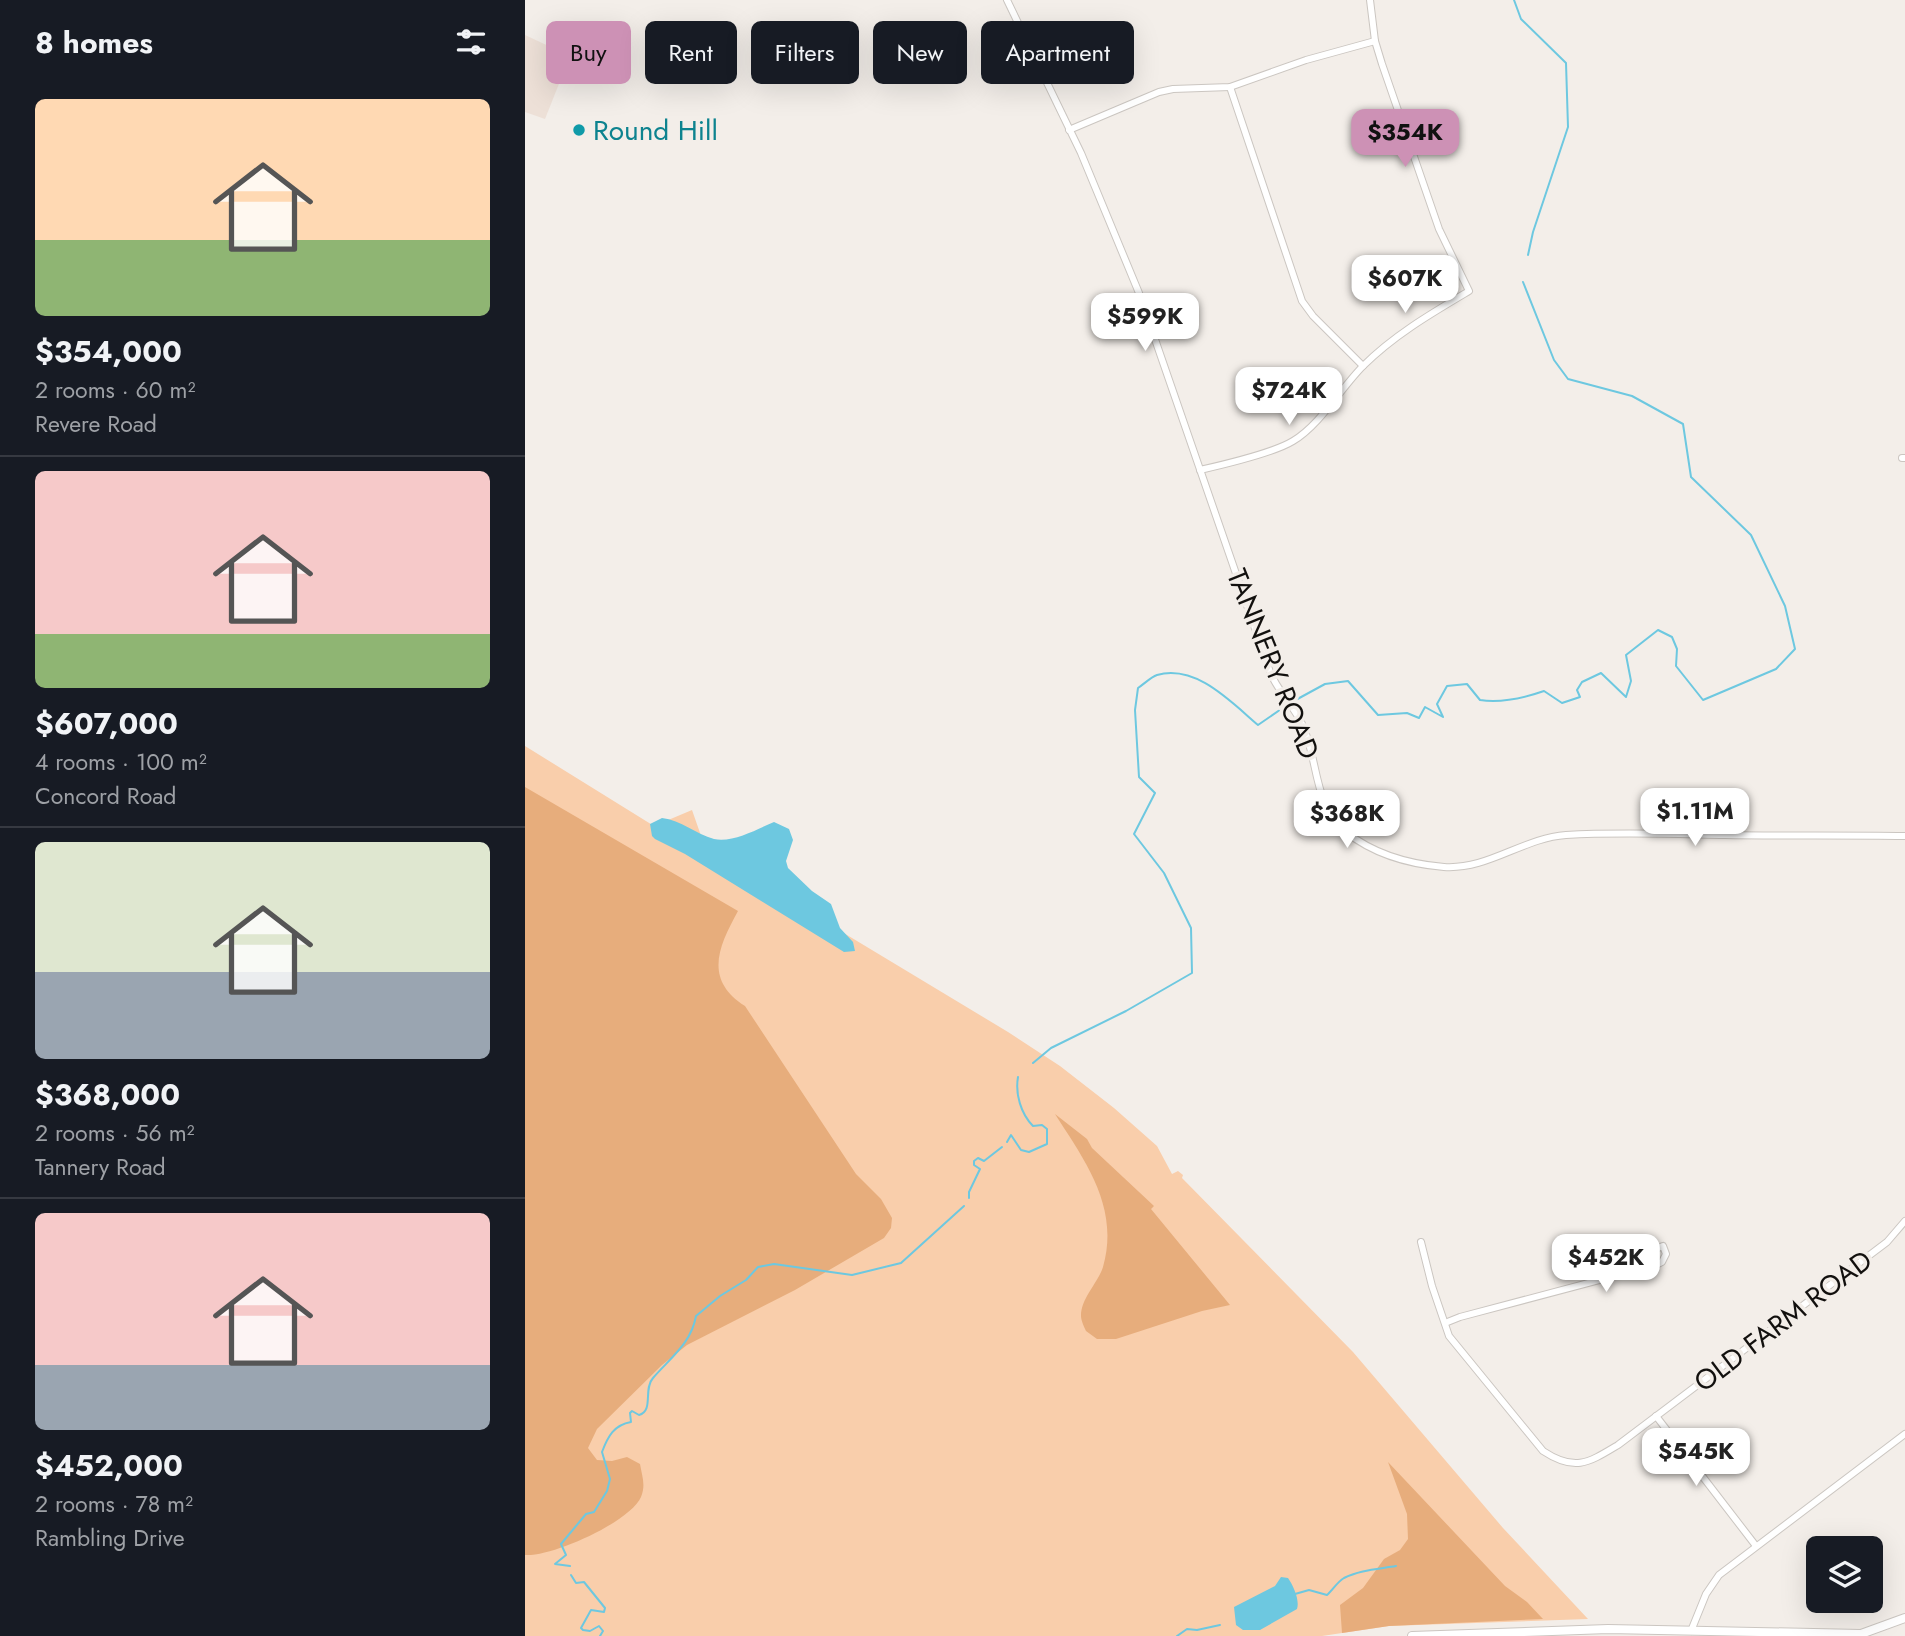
<!DOCTYPE html>
<meta charset="utf-8">
<style>
body{margin:0;font-family:Jost,sans-serif;background:#20242c;color:#f1f3f6;height:100vh;display:flex;flex-direction:column;font-size:26px;white-space:nowrap}
*{box-sizing:border-box;margin:0}
p{font-size:23px;color:#9ea1a6}
.icon{flex:none;width:38px;height:38px;fill:none;stroke:currentColor;stroke-width:2;stroke-linecap:round;stroke-linejoin:round}
.map{position:relative;flex:1;overflow:hidden}
.drawer{display:flex;flex-direction:column;background:#171b24;width:525px}
.drawer>*{flex:none}
.banner{position:absolute;left:21px;top:21px;width:665px;height:63px;display:flex;gap:14px}
.tools{position:absolute;left:1281px;top:1536px;display:grid;gap:14px}
.tools a{display:grid;place-items:center;width:77px;height:77px;border-radius:10px;background:#171b24;box-shadow:0 7px 28px #0002;font-size:35px}
.price{position:absolute;translate:-50% -60px;padding:0 16px;border-radius:14px;background:#fff;color:#222;font-size:23px;line-height:46px;filter:drop-shadow(0 2px 4px #0008)}
.price::after{content:'';position:absolute;left:50%;top:42px;width:21px;height:16px;margin-left:-10px;background:inherit;clip-path:polygon(0 0,100% 0,50% 100%)}
.price.active{background:#cd91b5;color:#111}
ul{padding:0;list-style:none}
li{display:grid;align-content:center;gap:14px;height:371px;padding:0 35px}
li+li{border-top:2px solid #363941}
li span{display:grid;place-items:center;height:217px;border-radius:10px;color:#555}
li>.icon{margin-inline-start:auto}
span .icon{width:126px;height:126px;fill:#fffc;stroke-width:1}
li b{font-size:30px}
h2{display:flex;justify-content:space-between;align-items:center;height:84px;padding:0 35px;font-size:30px}
.tag{padding:0 24px;border-radius:10px;background:#171b24;box-shadow:0 7px 28px #0002;font-size:24px;line-height:63px}
.tag.active{background:#cd91b5;color:#111}
main{display:flex;flex:1;min-height:0}
.map>svg:first-child{display:block}
.built{fill:#ede0d7}
.green{fill:#f9ceab}
.forest{fill:#e7ad7c}
.water{fill:#6dc8e0}
.lines{fill:none;stroke-linecap:round;stroke-linejoin:round}
.stream{stroke:#6dc8e0;stroke-width:2}
.minor-casing{stroke:#cbc6c1;stroke-width:8}
.tertiary-casing{stroke:#cbc6c1;stroke-width:10}
.minor{stroke:#fff;stroke-width:6}
.tertiary{stroke:#fff;stroke-width:8}
.culture-dot{fill:#0f9aa8;stroke:#f3eee9;stroke-width:2.5}
.labels{text-anchor:middle;dominant-baseline:central;stroke-width:7;stroke-linejoin:round;paint-order:stroke}
.culture-label{font-size:28px;fill:#0d838f;stroke:#f3eee9;text-anchor:start}
.street-label{font-size:28px;fill:#12100e;stroke:#f3eee9}
</style>
<main>
<section class="drawer">
<h2>8 homes<svg class="icon" aria-label="filters" viewBox="0 0 24 24"><path d="M4 7h16M4 17h16"/><circle cx="9" cy="7" r="2"/><circle cx="15" cy="17" r="2"/></svg></h2>
<ul>
<li><span style="background:linear-gradient(#ffd9b3 65%,#8fb573 0)"><svg class="icon" aria-label="home" viewBox="0 0 24 24"><path d="M3 11l9-7 9 7M6 9v11h12V9"/></svg></span><div><b>$354,000</b><p>2 rooms · 60 m²</p><p>Revere Road</p></div></li>
<li><span style="background:linear-gradient(#f6c9c9 75%,#8fb573 0)"><svg class="icon" aria-label="home" viewBox="0 0 24 24"><path d="M3 11l9-7 9 7M6 9v11h12V9"/></svg></span><div><b>$607,000</b><p>4 rooms · 100 m²</p><p>Concord Road</p></div></li>
<li><span style="background:linear-gradient(#dfe7d0 60%,#9aa5b1 0)"><svg class="icon" aria-label="home" viewBox="0 0 24 24"><path d="M3 11l9-7 9 7M6 9v11h12V9"/></svg></span><div><b>$368,000</b><p>2 rooms · 56 m²</p><p>Tannery Road</p></div></li>
<li><span style="background:linear-gradient(#f6c9c9 70%,#9aa5b1 0)"><svg class="icon" aria-label="home" viewBox="0 0 24 24"><path d="M3 11l9-7 9 7M6 9v11h12V9"/></svg></span><div><b>$452,000</b><p>2 rooms · 78 m²</p><p>Rambling Drive</p></div></li>
</ul>
</section>
<div class="map">
<svg width="1380" height="1636" viewBox="0 0 1380 1636">
<rect width="100%" height="100%" fill="#f3eee9"/>
<polygon class="built" points="0,35 45,56 20,119 0,112"/>
<polygon class="green" points="0,746 129,826 167,810 181,850 483,1032 535,1066 589,1108 632,1146 647,1174 653,1171 658,1175 657,1178 828,1352 978,1528 1063,1619 864,1626 797,1636 0,1636"/>
<g class="forest">
<path d="M0,787L213,911C194,946 178,979 220,1006L331,1174L356,1199L367,1218L366,1228L359,1238L270,1290L162,1345L137,1365L72,1429L63,1448L72,1460L87,1461L102,1457L115,1464C117,1476 121,1485 116,1497C105,1522 27,1557 0,1555Z"/>
<path d="M530,1114L562,1139L567,1148L629,1206L626,1209L705,1305L677,1311L591,1339H572L561,1331C559,1327 556,1320 556,1316C556,1298 573,1283 578,1267C595,1207 560,1161 530,1114Z"/>
<polygon points="863,1462 980,1586 1002,1602 1018,1619 864,1626 817,1633 815,1605 838,1588 859,1559 875,1550 883,1539 882,1514"/>
</g>
<g class="water">
<path d="M137,818C156,820 171,834 189,839C208,843 232,829 249,822L264,829L268,840L261,861L263,868L287,891L306,904L315,928L328,942L330,951L319,952L160,854L130,839L127,836L125,824Z"/>
<path d="M756,1577L763,1578C768,1585 775,1600 772,1609L735,1630H718L711,1625L709,1607L750,1586Z"/>
</g>
<g class="lines">
<g class="stream">
<polyline points="989,0 996,19 1041,63 1043,127 1008,232 1003,255"/>
<path d="M767,702L800,684L823,681L853,715L882,713L894,718L900,707L918,717L912,704L922,686L942,684L955,700C976,703 999,698 1019,691L1037,703L1055,697L1052,690L1057,682L1076,673L1101,697L1106,681L1101,655L1133,630L1147,637L1152,649L1151,666L1178,700L1251,669L1270,649L1260,606L1226,535L1166,477L1158,424L1107,396L1043,379L1029,360L998,282"/>
<path d="M508,1063L526,1048L601,1011L667,973L666,928L639,873L609,834L630,793L614,777L610,710L613,688C619,684 626,677 632,675C671,664 706,702 733,725L762,705"/>
<path d="M482,1142L486,1135L496,1150L504,1152L522,1144V1129L517,1125L508,1126C496,1114 490,1094 493,1077"/>
<polyline points="444,1198 444,1192 455,1169 449,1165 449,1161 453,1158 459,1161 477,1147"/>
<path d="M45,1566L30,1564L41,1555L36,1544L61,1514L69,1512L82,1491L85,1479L77,1452C83,1436 89,1425 106,1422L105,1413L107,1411L114,1415C129,1411 118,1389 128,1378C145,1358 166,1344 171,1316L195,1296L221,1280L233,1267L249,1264L327,1275L376,1263L439,1206"/>
<polyline points="46,1575 51,1583 59,1582 80,1608 79,1612 66,1610 56,1628 58,1630 65,1631 74,1626 78,1631 75,1636"/>
<path d="M770,1594L784,1590L802,1595C808,1590 812,1582 819,1578C834,1570 854,1569 871,1566"/>
<polyline points="652,1636 662,1629 672,1630 695,1625"/>
</g>
<defs>
<g id="minor">
<path d="M482,0L556,153L614,293L745,672C753,692 770,707 778,726C794,763 788,804 821,832C850,855 883,864 919,867C963,870 998,838 1041,835C1094,832 1147,834 1200,835C1260,836 1320,835 1380,836"/>
<polyline points="705,87 777,301 788,316 838,366"/>
<polyline points="544,130 634,92 648,89 705,87 781,60 850,41"/>
<polyline points="1377,458 1380,458"/>
<path d="M675,470C697,465 750,452 768,441C795,425 816,388 838,366C869,335 907,313 944,291L914,229L857,64L850,41L845,0"/>
<path d="M896,1242L907,1286L924,1336L1018,1451C1050,1472 1063,1463 1093,1445L1362,1242L1380,1221"/>
<polyline points="920,1323 935,1317 1131,1265 1137,1262 1141,1254 1138,1246 1128,1250 1116,1268"/>
<polyline points="1131,1416 1231,1546"/>
<polyline points="1166,1631 1181,1594 1194,1575 1380,1434"/>
</g>
<polyline id="tertiary" points="887,1636 1083,1629 1336,1634 1380,1618"/>
</defs>
<use href="#minor" class="minor-casing"/>
<use href="#tertiary" class="tertiary-casing"/>
<use href="#minor" class="minor"/>
<use href="#tertiary" class="tertiary"/>
</g>
<circle class="culture-dot" cx="54" cy="130" r="7"/>
<g class="labels">
<g class="culture-label">
<text x="68" y="130">Round Hill</text>
</g>
<g class="street-label">
<text transform="translate(748 664) rotate(68)">TANNERY ROAD</text>
<text transform="translate(1258 1321) rotate(-37)">OLD FARM ROAD</text>
</g>
</g>
</svg>
<div class="tools">
<a><svg class="icon" aria-label="layers" viewBox="0 0 24 24"><path d="M12 4l9 5-9 5-9-5zM3 14l9 5 9-5"/></svg></a>
</div>
<b class="price active" style="left:880px;top:169px">$354K</b>
<b class="price" style="left:880px;top:315px">$607K</b>
<b class="price" style="left:620px;top:353px">$599K</b>
<b class="price" style="left:764px;top:427px">$724K</b>
<b class="price" style="left:1170px;top:848px">$1.11M</b>
<b class="price" style="left:822px;top:850px">$368K</b>
<b class="price" style="left:1081px;top:1294px">$452K</b>
<b class="price" style="left:1171px;top:1488px">$545K</b>
<div class="banner">
<a class="tag active">Buy</a>
<a class="tag">Rent</a>
<a class="tag">Filters</a>
<a class="tag">New</a>
<a class="tag">Apartment</a>
</div>
</div>
</main>
